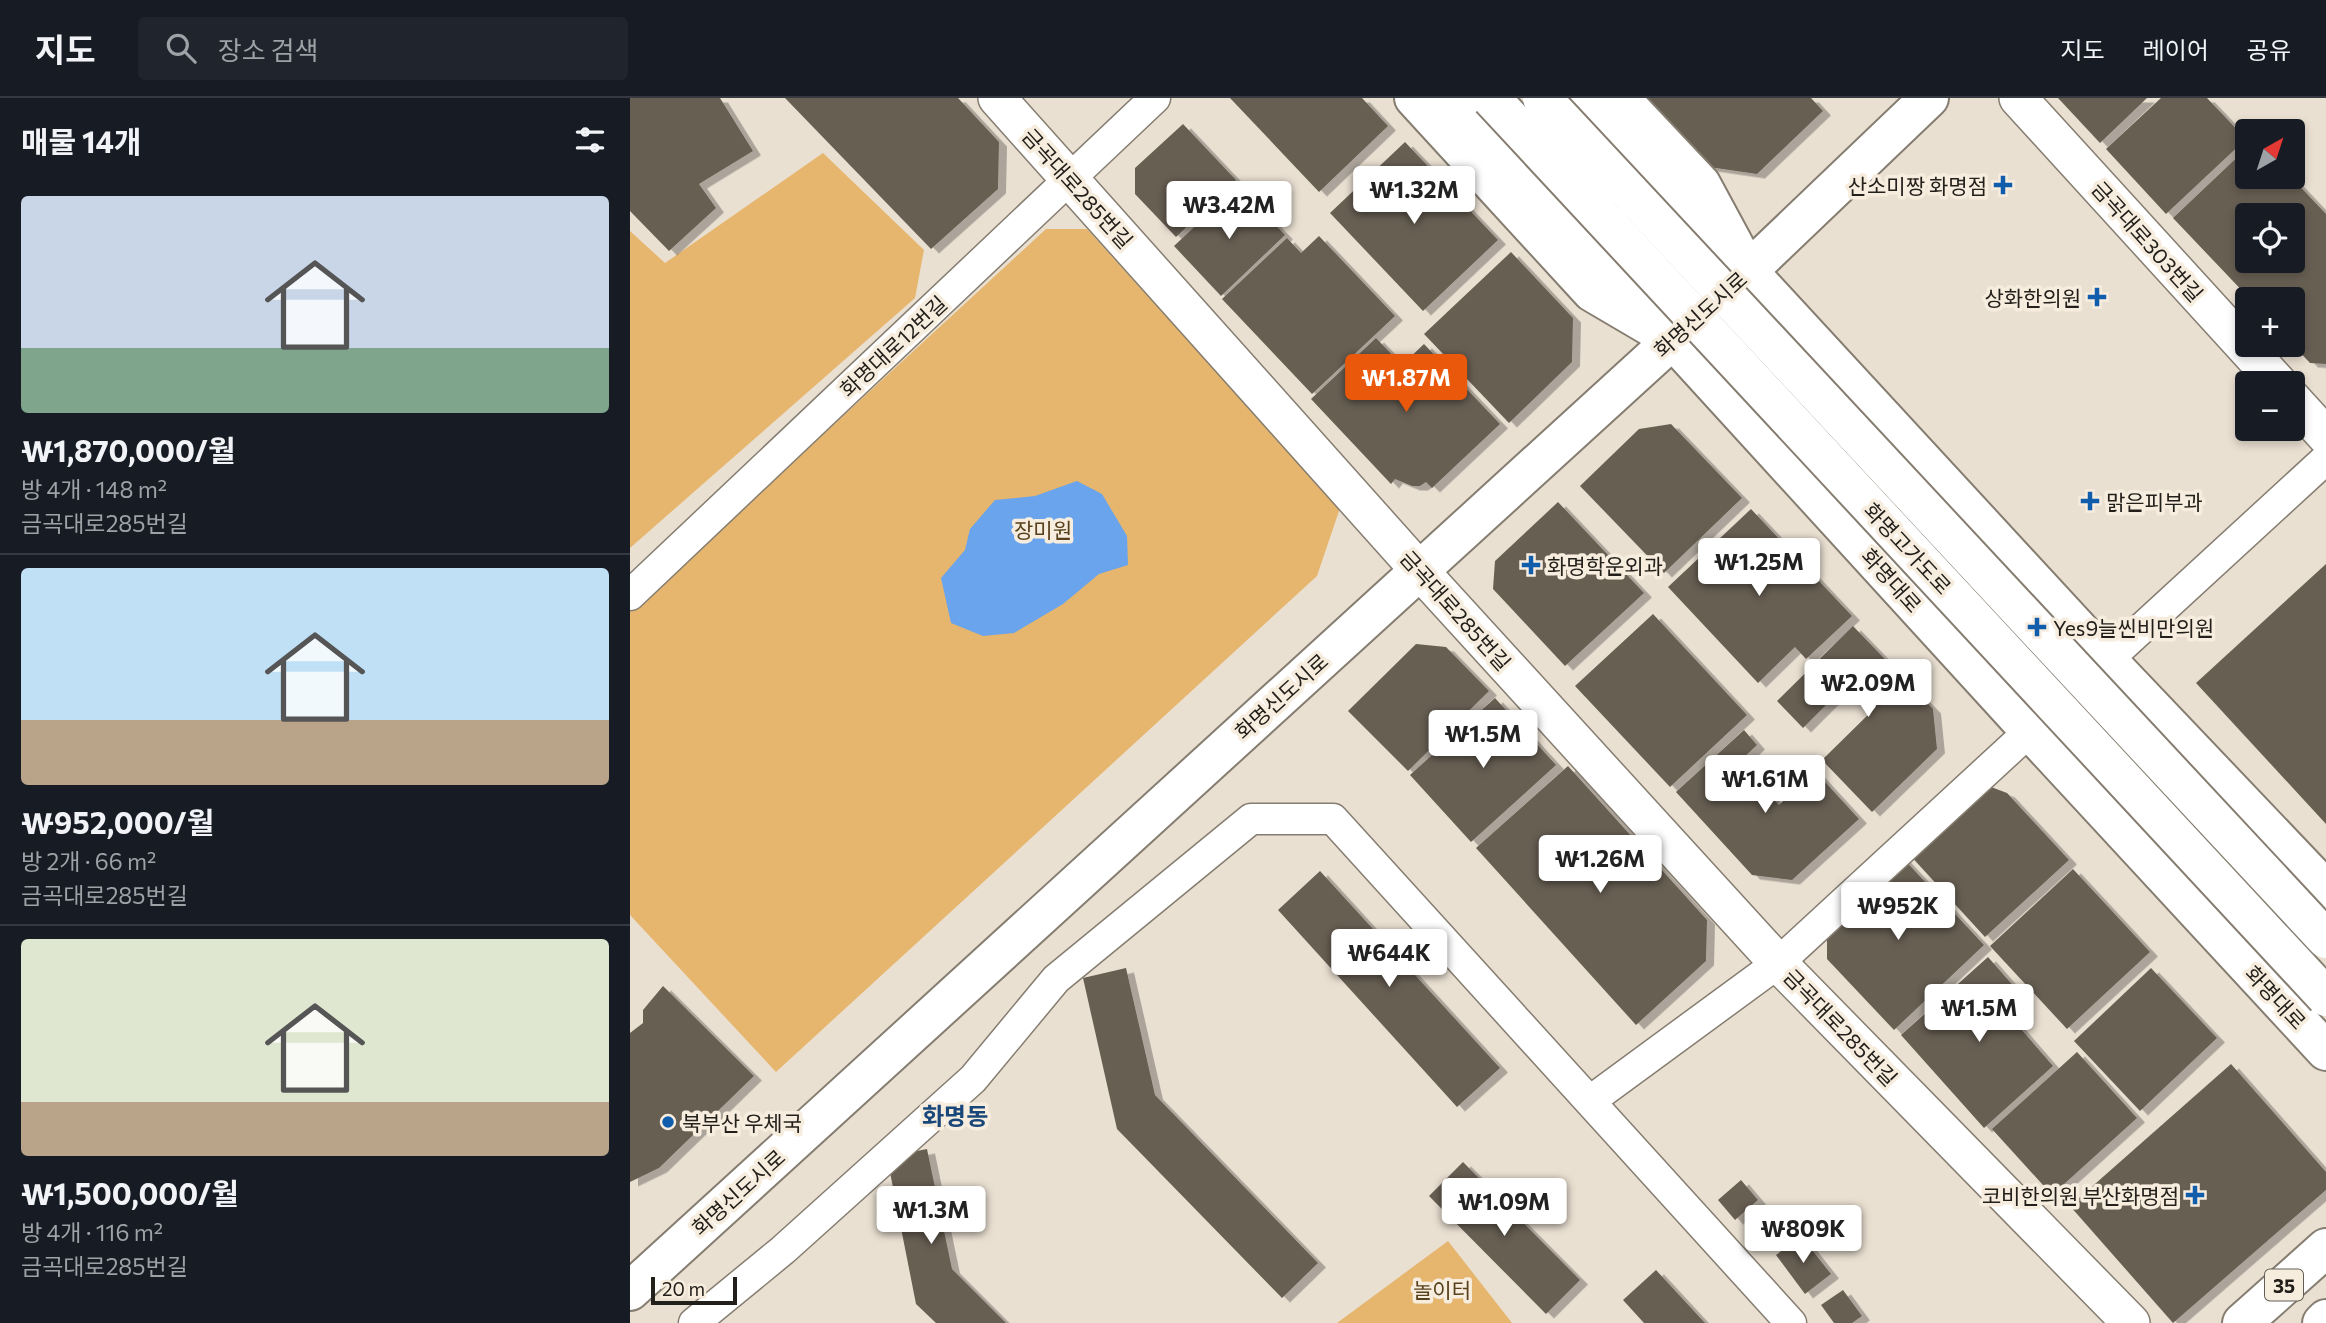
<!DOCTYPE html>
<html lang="ko">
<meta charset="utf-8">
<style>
body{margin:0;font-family:Commissioner,"Noto Sans KR",sans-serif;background:#20242c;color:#f1f3f6;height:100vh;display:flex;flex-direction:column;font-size:26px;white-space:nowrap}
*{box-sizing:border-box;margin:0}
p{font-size:23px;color:#9ea1a6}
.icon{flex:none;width:38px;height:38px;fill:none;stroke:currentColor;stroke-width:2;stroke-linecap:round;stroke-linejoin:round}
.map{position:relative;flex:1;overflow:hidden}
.panel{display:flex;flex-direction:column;background:#171b24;width:630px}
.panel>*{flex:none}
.needle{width:46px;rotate:39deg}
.controls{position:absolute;left:1605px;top:21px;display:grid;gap:14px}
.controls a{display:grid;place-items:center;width:70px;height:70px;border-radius:7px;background:#171b24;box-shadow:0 4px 10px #0003;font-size:35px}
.scale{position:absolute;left:21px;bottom:18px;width:86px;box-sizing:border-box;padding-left:7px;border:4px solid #23201b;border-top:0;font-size:19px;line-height:24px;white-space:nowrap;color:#23201b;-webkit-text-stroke:5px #f7eddf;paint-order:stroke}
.price{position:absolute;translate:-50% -60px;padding:0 16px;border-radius:7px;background:#fff;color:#222;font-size:23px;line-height:46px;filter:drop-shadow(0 2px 4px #0008)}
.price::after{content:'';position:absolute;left:50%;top:42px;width:21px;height:16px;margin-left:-10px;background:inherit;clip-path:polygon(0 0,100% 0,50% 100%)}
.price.current{background:#ea580c;color:#fff}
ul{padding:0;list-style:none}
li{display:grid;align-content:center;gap:14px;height:371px;padding:0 21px}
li+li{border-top:2px solid #363941}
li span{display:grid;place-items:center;height:217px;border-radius:7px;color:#555}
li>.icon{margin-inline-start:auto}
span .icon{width:126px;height:126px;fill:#fffc;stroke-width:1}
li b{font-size:30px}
h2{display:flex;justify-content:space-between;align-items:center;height:84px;padding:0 21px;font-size:30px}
header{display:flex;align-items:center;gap:42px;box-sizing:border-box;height:98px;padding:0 35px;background:#171b24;border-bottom:2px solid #363941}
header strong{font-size:33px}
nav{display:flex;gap:38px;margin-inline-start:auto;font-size:24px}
.search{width:490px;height:63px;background:#20242c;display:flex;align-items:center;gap:18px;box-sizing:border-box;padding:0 24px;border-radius:7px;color:#9ea1a6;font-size:26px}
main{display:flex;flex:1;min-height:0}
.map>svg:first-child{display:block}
.green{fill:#e6b66e}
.water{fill:#69a4ec}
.building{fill:#685f53;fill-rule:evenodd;filter:url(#shadow)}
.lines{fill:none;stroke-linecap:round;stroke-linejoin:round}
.minor-casing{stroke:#857d70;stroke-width:33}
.tertiary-casing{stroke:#857d70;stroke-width:40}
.secondary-casing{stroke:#857d70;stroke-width:42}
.primary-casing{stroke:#857d70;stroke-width:42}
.trunk-casing{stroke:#857d70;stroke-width:42}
.minor{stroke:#fff;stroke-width:30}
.tertiary{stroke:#fff;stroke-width:37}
.secondary{stroke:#fff;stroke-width:38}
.primary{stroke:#fff;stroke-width:38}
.trunk{stroke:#fff;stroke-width:38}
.trunk-bridge-casing{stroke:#857d70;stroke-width:42;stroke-linecap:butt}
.trunk-bridge{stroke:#fff;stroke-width:38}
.poi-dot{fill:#105dac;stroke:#f7eddf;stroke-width:2.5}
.labels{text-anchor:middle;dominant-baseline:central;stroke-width:7;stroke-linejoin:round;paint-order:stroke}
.shield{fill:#f7eddf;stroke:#635e56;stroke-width:2}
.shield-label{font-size:19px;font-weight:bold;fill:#23201b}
.poi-label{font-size:21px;fill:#23201b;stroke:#f7eddf;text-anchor:start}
.street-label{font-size:21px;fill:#23201b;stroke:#f7eddf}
.park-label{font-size:21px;fill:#57401b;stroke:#f7eddf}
.quarter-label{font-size:24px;font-weight:bold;fill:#1a477a;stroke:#f7eddf}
</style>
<header>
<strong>지도</strong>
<div class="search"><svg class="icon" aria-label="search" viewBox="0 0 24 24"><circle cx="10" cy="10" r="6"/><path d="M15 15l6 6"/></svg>장소 검색</div>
<nav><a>지도</a><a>레이어</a><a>공유</a></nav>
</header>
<main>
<section class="panel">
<h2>매물 14개<svg class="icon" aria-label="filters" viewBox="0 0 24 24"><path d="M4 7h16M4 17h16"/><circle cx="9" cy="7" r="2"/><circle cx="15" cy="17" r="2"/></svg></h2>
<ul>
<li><span style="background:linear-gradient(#c9d6e8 70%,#7fa58c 0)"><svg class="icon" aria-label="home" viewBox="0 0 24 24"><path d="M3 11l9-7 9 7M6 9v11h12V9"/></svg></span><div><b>₩1,870,000/월</b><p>방 4개 · 148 m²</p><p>금곡대로285번길</p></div></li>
<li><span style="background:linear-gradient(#bfe0f5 70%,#b9a48a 0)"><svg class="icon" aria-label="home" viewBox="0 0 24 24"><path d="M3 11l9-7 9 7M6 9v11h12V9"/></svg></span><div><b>₩952,000/월</b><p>방 2개 · 66 m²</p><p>금곡대로285번길</p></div></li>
<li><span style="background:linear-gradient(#dfe7d0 75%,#b9a48a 0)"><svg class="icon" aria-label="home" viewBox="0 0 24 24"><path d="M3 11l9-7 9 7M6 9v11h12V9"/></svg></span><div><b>₩1,500,000/월</b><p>방 4개 · 116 m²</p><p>금곡대로285번길</p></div></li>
</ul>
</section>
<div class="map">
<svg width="1696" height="1225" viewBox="0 0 1696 1225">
<defs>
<filter id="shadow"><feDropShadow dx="8" dy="4.5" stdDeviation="0" flood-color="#0004"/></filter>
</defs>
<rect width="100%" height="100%" fill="#eae0d2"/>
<g class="green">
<polygon points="193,55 294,152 285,200 0,450 0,133 35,165"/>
<polygon points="416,131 457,131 710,410 687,478 146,974 0,817 0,514"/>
<polygon points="818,1143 882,1225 707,1225"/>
</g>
<polygon class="water" points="447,383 472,396 497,438 498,467 469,476 433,506 384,535 353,538 321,525 311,480 335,452 340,431 365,402 405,398"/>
<g class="building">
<polygon points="0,0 90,0 123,53 69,86 86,110 39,153 0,113"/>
<polygon points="155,0 328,0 369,44 368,91 301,151"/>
<polygon points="600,0 732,0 758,28 689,94"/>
<polygon points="1013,0 1181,0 1193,13 1127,76 1079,69"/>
<polygon points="1428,0 1517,0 1470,45"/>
<polygon points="1531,0 1577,0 1616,41 1536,116 1476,51"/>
<polygon points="553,26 606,82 546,139 505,96 505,70"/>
<polygon points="775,44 868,142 793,213 700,115"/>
<path d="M1617,50V79H1661L1696,116V266L1680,265L1662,246V201H1620L1543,120ZM1617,117H1662V163H1617Z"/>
<polygon points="608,88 655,137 591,198 544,148"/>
<polygon points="689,138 765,218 682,296 592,201 657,140 671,155"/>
<polygon points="881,154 943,220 942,264 879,325 794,236"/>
<polygon points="746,240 772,267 794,246 870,326 802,390 796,384 790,388 782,388 765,381 761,386 681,301"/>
<polygon points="1041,326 1112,400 1034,475 950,388 1009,331"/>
<polygon points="928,404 1014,495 935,568 863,491 865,463"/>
<polygon points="1121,411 1222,518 1176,561 1165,549 1128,585 1038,489"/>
<polygon points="1696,466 1696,726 1566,585"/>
<polygon points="1023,516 1117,617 1040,689 945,588"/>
<polygon points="1223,528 1303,611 1307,651 1242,714 1192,662 1246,609 1220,583 1173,630 1147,603"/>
<polygon points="786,546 816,549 859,593 778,673 718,613"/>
<polygon points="865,600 926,667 841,744 780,677"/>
<polygon points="1114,632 1127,647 1109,664 1149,707 1185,673 1229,721 1162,782 1122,777 1046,694"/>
<polygon points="938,668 1077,822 1076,863 1006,927 846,750"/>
<polygon points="1353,686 1377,695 1439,762 1355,839 1278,755"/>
<polygon points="1270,757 1354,847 1264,932 1197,861 1197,824"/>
<polygon points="1443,771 1520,854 1437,931 1360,848"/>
<polygon points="690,773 870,970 827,1009 648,812"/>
<polygon points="1358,859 1394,900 1377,915 1423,968 1354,1030 1271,937"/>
<polygon points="496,870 525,997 688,1165 652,1200 487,1031 453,880"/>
<polygon points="1521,870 1587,940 1510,1013 1444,943"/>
<polygon points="33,888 124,978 29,1070 0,1084 0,935 13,925 13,912"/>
<polygon points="1447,954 1507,1020 1422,1097 1362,1031"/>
<polygon points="1601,966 1696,1074 1696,1092 1543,1225 1440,1108"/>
<polygon points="297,1051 322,1171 376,1225 306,1225 286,1206 257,1059"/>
<polygon points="833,1064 950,1182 916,1216 799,1098"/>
<polygon points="1111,1082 1128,1102 1105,1122 1088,1102"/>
<polygon points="1171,1138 1201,1176 1175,1196 1146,1157"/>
<polygon points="1026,1172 1075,1225 1014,1225 993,1202"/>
<polygon points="1213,1192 1232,1218 1222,1225 1204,1225 1191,1207"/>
</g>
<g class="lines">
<defs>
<g id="minor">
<polyline points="0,497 525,0"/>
<polyline points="1462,576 1696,361"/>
<polyline points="960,1003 1148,865 1415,619"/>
<polyline points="64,1225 153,1152 343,981 426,881 621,721 703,721 1161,1225"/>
</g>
<g id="tertiary">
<polyline points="367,0 789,472 1148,865 1501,1225"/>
<polyline points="1388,0 1648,285"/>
<polyline points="1662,301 1696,338"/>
</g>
<polyline id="secondary" points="0,1193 1118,173 1299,0"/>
<g id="primary">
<polyline points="784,0 962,194 1042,241 1400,633 1696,953"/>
<polyline points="990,0 1071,86 1118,173 1477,562 1696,792"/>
<polyline points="1612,1225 1696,1150"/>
<polyline points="1692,1225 1696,1221"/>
</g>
<g id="trunk">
<polyline points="822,0 1042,241"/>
<polyline points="956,0 1118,173"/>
</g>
</defs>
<use href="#minor" class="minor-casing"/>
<use href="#tertiary" class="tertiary-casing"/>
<use href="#secondary" class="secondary-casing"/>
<use href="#primary" class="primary-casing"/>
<use href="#trunk" class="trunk-casing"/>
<use href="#minor" class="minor"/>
<use href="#tertiary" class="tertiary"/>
<use href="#secondary" class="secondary"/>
<use href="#primary" class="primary"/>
<use href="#trunk" class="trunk"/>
<defs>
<g id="trunk-bridge">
<polyline points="861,0 1696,899"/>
<polyline points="912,0 1696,841"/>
</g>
</defs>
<use href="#trunk-bridge" class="trunk-bridge-casing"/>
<use href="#trunk-bridge" class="trunk-bridge"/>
</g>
<g class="poi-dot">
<path d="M1369.5 76.5h7v7h7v7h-7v7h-7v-7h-7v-7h7z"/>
<path d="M1463.5 188.5h7v7h7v7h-7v7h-7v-7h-7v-7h7z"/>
<path d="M1456.5 392.5h7v7h7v7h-7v7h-7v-7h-7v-7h7z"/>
<path d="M897.5 456.5h7v7h7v7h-7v7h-7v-7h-7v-7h7z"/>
<path d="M1403.5 518.5h7v7h7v7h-7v7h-7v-7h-7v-7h7z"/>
<circle cx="38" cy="1024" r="7"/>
<path d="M1561.5 1086.5h7v7h7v7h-7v7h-7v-7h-7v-7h7z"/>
</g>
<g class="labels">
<rect class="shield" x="1635" y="1171.5" width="38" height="31" rx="5"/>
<g class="shield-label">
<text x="1654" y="1187">35</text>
</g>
<g class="poi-label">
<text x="1357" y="87" text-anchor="end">산소미짱 화명점</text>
<text x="1451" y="199" text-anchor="end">상화한의원</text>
<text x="1476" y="403">맑은피부과</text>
<text x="917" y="467">화명학운외과</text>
<text x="1423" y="529">Yes9늘씬비만의원</text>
<text x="52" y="1024">북부산 우체국</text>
<text x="1549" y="1097" text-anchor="end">코비한의원 부산화명점</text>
</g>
<g class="street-label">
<text transform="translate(448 90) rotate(48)">금곡대로285번길</text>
<text transform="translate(1518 143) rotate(48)">금곡대로303번길</text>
<text transform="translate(1070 216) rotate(-42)">화명신도시로</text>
<text transform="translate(263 248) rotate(-43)">화명대로12번길</text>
<text transform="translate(1278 450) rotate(47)">화명고가도로</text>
<text transform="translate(1262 482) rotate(48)">화명대로</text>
<text transform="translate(826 512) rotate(48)">금곡대로285번길</text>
<text transform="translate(651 598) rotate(-42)">화명신도시로</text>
<text transform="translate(1646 899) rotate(47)">화명대로</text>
<text transform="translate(1211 929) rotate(46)">금곡대로285번길</text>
<text transform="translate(108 1094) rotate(-42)">화명신도시로</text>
</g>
<g class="park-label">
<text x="413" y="431">장미원</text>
<text x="812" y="1191">놀이터</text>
</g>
<g class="quarter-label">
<text x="325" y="1017">화명동</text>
</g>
</g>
</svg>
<div class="controls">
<a><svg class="needle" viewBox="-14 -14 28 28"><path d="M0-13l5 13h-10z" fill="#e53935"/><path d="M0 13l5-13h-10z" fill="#9ea1a6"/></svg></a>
<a><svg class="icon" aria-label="locate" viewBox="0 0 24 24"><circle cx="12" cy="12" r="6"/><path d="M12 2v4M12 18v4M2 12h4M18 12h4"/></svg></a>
<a>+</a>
<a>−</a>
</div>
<div class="scale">20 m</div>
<b class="price" style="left:784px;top:128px">₩1.32M</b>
<b class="price" style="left:599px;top:143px">₩3.42M</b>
<b class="price current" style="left:776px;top:316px">₩1.87M</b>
<b class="price" style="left:1129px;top:500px">₩1.25M</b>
<b class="price" style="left:1238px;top:621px">₩2.09M</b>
<b class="price" style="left:853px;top:672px">₩1.5M</b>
<b class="price" style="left:1135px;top:717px">₩1.61M</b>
<b class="price" style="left:970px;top:797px">₩1.26M</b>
<b class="price" style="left:1268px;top:844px">₩952K</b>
<b class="price" style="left:759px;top:891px">₩644K</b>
<b class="price" style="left:1349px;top:946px">₩1.5M</b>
<b class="price" style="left:874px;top:1140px">₩1.09M</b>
<b class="price" style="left:301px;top:1148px">₩1.3M</b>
<b class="price" style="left:1173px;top:1167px">₩809K</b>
</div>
</main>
